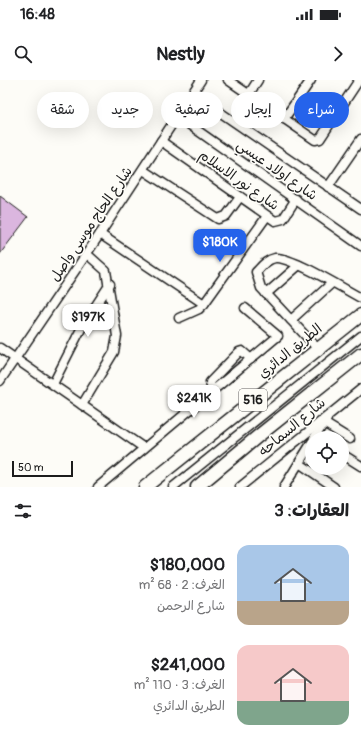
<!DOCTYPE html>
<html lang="ar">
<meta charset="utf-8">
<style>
body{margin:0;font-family:Pangolin,"Playpen Sans Arabic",sans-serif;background:#f6f6f6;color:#202124;direction:rtl;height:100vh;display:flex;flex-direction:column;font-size:15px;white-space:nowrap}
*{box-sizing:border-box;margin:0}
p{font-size:13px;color:#757577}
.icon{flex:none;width:22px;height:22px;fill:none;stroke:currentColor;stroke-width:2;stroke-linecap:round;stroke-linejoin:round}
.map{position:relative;height:407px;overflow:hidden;direction:ltr}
.drawer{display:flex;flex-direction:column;background:#fff;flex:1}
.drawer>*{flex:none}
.hud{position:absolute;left:12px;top:12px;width:337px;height:36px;direction:rtl;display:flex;gap:8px}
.controls{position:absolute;left:305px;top:351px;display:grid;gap:8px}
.controls a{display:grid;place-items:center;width:44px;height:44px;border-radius:50%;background:#fff;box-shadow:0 4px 16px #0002;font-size:20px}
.scale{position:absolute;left:12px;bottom:10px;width:61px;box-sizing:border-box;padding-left:4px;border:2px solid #1c1c1c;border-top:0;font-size:11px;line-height:14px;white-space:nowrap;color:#1c1c1c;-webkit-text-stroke:3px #fdfcf7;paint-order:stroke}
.price{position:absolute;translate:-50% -34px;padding:0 9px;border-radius:8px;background:#fff;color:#222;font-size:13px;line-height:26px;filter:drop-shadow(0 1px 2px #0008)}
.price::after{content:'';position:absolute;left:50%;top:24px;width:12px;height:9px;margin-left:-6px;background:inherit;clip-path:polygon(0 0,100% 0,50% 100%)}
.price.on{background:#2563eb;color:#fff}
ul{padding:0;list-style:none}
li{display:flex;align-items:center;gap:12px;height:100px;padding:0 12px}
li span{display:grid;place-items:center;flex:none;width:112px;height:80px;border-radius:12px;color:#555}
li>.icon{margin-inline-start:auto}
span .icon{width:48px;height:48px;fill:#fffc;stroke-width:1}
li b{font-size:17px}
h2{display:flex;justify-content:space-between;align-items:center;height:48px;padding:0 12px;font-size:17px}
.pill{padding:0 14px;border-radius:18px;background:#fff;box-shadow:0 4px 16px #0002;font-size:14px;line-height:36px}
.pill.on{background:#2563eb;color:#fff}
.status{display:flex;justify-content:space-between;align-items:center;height:28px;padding:0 20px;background:#fff;direction:ltr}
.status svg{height:11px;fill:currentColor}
header{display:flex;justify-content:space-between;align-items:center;height:52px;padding:0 12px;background:#fff;font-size:18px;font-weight:700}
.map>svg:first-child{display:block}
.building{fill:#dbb6df;stroke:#1c1c1c}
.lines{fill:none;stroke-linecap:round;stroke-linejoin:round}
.minor-casing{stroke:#1c1c1c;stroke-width:11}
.highway-casing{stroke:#1c1c1c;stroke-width:15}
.minor{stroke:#fdfcf7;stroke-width:8}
.highway{stroke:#fdfcf7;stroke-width:12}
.labels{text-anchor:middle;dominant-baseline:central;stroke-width:3.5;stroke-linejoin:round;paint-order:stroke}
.shield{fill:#fdfcf7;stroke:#605f5e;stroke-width:1}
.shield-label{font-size:13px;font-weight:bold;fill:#1c1c1c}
.street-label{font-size:14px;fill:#1c1c1c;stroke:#fdfcf7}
</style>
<div class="status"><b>16:48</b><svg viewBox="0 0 49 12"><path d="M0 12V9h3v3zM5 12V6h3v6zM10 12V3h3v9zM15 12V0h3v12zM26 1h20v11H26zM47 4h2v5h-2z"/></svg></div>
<header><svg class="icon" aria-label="forward" viewBox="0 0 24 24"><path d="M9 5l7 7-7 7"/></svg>Nestly<svg class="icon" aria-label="search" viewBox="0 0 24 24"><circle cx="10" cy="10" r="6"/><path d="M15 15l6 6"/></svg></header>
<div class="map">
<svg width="361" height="407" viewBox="0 0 361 407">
<rect width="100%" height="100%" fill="#fdfcf7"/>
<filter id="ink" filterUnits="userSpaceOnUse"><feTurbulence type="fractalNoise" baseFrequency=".025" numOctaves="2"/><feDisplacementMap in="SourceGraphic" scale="8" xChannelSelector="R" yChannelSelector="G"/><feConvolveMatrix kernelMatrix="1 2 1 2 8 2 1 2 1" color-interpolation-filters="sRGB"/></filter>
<g filter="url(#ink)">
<polygon class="building" points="0,116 28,137 0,174"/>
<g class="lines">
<defs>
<g id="minor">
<polyline points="228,0 315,60 320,59 359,0"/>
<polyline points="192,13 361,129"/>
<polyline points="249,14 258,0"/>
<polyline points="177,36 361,166"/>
<polyline points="284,39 311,0"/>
<polyline points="161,61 275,141 283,139 296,119"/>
<polyline points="143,90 218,139 226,136 240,117"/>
<polyline points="328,107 361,59"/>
<polyline points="100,154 204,224"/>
<polyline points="266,214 299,185"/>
<polyline points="179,238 199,229 204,224 267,136"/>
<polyline points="291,240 332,203"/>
<polyline points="0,268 144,368"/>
<path d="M317,268L261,208L256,192C262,186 266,180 275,178C291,176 344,209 361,218"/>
<polyline points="0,301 100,154 201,0"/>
<polyline points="53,304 83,245 110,204"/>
<polyline points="212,312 210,302 239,272 242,271 251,279"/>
<polyline points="82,325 114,272 117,256 106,191 87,174"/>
<polyline points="324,343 350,359"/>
<polyline points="314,358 327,339"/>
<polyline points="342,374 361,386"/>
<polyline points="299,383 334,407"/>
<polyline points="98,407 278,256 245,228"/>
<polyline points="173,407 361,256"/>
<polyline points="240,407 361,309"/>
<polyline points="284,407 312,362"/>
</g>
<g id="highway">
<polyline points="145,407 361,235"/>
<polyline points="197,407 257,357 361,274"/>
</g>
</defs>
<use href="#minor" class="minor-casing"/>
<use href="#highway" class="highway-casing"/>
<use href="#minor" class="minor"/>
<use href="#highway" class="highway"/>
</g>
</g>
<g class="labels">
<rect class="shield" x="239" y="309" width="28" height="22" rx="3"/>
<g class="shield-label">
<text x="253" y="320">516</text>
</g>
<g class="street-label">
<text transform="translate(277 90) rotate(35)">شارع اولاد عيسي</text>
<text transform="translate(239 100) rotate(35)">شارع نور الاسلام</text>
<text transform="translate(91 144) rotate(-56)">شارع الحاج موسى واصل</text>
<text transform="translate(290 271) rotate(-39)">الطريق الدائري</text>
<text transform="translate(292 347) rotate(-40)">شارع السماحه</text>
</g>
</g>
</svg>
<div class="controls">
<a><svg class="icon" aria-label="locate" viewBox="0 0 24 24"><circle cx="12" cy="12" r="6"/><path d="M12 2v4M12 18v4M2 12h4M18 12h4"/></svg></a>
</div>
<div class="scale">50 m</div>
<b class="price on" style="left:220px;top:183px">$180K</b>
<b class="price" style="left:88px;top:258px">$197K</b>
<b class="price" style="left:194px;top:339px">$241K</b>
<div class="hud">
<a class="pill on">شراء</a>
<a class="pill">إيجار</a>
<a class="pill">تصفية</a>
<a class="pill">جديد</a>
<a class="pill">شقة</a>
</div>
</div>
<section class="drawer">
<h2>العقارات: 3<svg class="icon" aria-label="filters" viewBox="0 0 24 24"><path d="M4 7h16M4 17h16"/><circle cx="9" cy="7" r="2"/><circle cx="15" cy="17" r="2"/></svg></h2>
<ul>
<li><span style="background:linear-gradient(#a9c7e8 70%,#b9a48a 0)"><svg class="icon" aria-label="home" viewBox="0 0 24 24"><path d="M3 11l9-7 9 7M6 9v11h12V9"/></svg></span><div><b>$180,000</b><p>الغرف: 2 · 68 m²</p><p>شارع الرحمن</p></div></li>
<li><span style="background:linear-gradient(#f6c9c9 70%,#7fa58c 0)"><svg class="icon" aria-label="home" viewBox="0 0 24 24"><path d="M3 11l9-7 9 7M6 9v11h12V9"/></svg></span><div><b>$241,000</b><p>الغرف: 3 · 110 m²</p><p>الطريق الدائري</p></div></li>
</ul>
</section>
